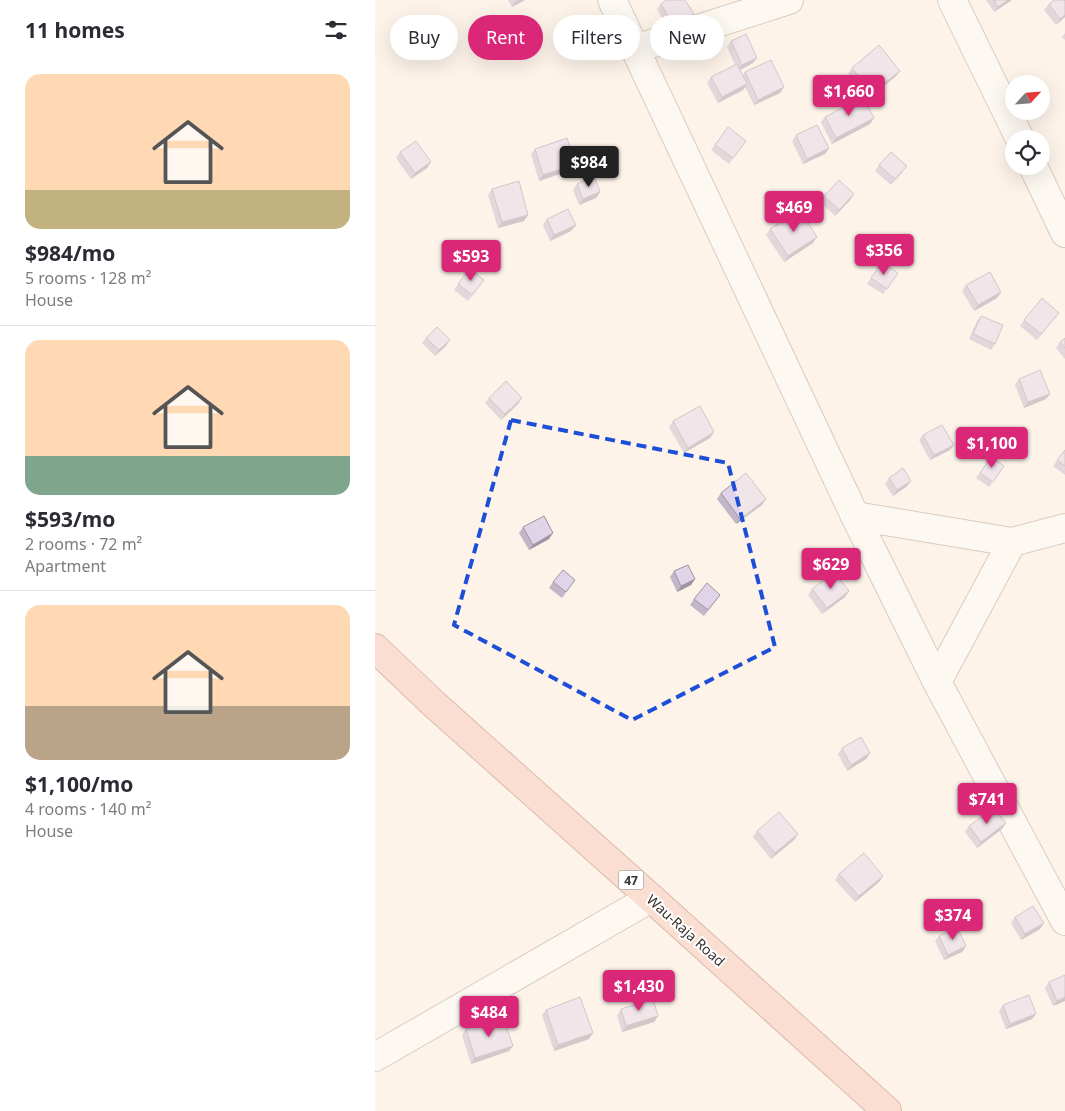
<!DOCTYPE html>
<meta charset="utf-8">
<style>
body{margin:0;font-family:"Noto Sans",sans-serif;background:#f2f2f3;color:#2b2b33;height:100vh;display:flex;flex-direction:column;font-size:19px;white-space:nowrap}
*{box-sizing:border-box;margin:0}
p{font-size:16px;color:#7c7c81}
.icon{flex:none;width:28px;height:28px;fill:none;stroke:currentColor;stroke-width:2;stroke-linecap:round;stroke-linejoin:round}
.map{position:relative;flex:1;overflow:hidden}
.panel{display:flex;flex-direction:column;background:#fff;width:375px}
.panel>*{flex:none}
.hud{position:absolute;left:15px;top:15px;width:475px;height:45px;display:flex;gap:10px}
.needle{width:32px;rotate:64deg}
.controls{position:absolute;left:630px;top:75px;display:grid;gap:10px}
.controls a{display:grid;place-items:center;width:45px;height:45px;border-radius:50%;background:#fff;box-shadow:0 5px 20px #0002;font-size:25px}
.price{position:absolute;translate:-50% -42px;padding:0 11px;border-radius:5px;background:#db2777;color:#fff;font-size:16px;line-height:32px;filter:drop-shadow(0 1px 2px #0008)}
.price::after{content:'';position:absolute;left:50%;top:30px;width:15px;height:11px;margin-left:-8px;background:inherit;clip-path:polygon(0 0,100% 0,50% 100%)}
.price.current{background:#222;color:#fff}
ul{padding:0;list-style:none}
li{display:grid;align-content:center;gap:10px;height:265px;padding:0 25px}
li+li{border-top:1px solid #e1e1e2}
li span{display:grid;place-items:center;height:155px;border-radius:15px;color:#555}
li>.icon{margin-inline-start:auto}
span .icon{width:90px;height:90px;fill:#fffc;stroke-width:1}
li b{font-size:21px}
h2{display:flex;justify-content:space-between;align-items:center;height:60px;padding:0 25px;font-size:21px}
.pill{padding:0 18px;border-radius:22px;background:#fff;box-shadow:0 5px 20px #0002;font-size:18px;line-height:45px}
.pill.current{background:#db2777;color:#fff}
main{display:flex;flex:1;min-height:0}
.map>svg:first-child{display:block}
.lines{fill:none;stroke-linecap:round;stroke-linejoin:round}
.street-casing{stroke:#ae9e8f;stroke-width:30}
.primary-casing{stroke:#b17865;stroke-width:30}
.street{stroke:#fff;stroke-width:28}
.primary{stroke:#f7c5b5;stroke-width:28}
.wall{fill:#c1b7c8}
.shaded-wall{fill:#9d95a2}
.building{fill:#e0d5e8;stroke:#9d95a2}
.marked{fill:none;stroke:#1d4ed8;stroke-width:4;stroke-dasharray:10 6;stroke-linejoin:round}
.labels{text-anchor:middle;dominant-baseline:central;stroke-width:4;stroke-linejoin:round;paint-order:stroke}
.shield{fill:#fff;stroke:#746f6b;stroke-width:1}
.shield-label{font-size:12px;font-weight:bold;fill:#38312b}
.street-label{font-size:14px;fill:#38312b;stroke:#fff}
</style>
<main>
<section class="panel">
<h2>11 homes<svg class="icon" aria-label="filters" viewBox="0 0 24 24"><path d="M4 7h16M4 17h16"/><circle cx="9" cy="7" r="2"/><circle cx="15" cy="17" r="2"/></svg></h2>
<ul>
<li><span style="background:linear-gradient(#ffd9b3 75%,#c2b280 0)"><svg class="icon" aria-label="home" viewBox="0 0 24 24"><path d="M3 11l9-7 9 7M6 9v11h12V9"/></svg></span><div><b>$984/mo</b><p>5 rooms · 128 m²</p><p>House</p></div></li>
<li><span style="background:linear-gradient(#ffd9b3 75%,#7fa58c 0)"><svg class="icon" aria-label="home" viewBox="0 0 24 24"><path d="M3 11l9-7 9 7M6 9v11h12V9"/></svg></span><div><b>$593/mo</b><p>2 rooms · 72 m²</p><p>Apartment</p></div></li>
<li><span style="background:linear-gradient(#ffd9b3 65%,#b9a48a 0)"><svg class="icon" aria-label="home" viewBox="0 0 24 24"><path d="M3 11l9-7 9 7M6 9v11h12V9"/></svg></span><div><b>$1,100/mo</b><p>4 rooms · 140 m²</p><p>House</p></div></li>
</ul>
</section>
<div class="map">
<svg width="690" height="1111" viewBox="0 0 690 1111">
<rect width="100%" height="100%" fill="#fdf3e9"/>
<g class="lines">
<defs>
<g id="street">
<polyline points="237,0 480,516 562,682 690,921"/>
<polyline points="577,0 645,139"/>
<polyline points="260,49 414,0"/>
<polyline points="658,166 690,233"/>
<polyline points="480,516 637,542 690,528"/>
<polyline points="562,682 637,542"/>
<polyline points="0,1057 276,898"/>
</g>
<polyline id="primary" points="0,648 60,705 276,898 512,1111"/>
</defs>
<use href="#street" class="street-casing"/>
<use href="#primary" class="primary-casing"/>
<use href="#street" class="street"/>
<use href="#primary" class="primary"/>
</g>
<g class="wall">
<polygon points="133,0 150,0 137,7"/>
<polygon points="611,0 637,0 619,12"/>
<polygon points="286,4 319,14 315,20 295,32 282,9"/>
<polygon points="674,4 690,17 681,25 669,10"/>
<polygon points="690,33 690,40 687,37"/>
<polygon points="356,41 382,58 378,63 365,70 367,75 370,72 409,87 405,93 379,105 370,87 368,90 343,103 332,83 336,77 360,65 352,47"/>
<polygon points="477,68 525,71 521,76 493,99 473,74"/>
<polygon points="450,117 499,118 495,124 457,144 446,122"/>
<polygon points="353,127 371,141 354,164 336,150"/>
<polygon points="421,135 454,148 450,154 428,164 417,141"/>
<polygon points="160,149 201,164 197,170 164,181 156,154"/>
<polygon points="25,152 56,162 52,168 36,179 21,158"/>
<polygon points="504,165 528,172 516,185 500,171"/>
<polygon points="202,184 225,192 221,198 204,205 198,190"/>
<polygon points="117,189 153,215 149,221 123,228 113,195"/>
<polygon points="449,196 475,200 460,216 445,202"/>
<polygon points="172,219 201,225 196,231 175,241 168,225"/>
<polygon points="395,229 438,243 409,262 391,235"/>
<polygon points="507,262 523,273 508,294 492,284"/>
<polygon points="94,269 109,280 93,301 79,290"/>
<polygon points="591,285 626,292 622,298 599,311 587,291"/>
<polygon points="684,313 662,340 645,326 649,320"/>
<polygon points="606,316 620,344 616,350 594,339 602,321"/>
<polygon points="51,338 71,346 60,356 47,343"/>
<polygon points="690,338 690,359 681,348 685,342"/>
<polygon points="644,379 675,394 671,399 649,408 640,385"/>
<polygon points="114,398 143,404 126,420 110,403"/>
<polygon points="298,421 335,438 309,453 294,427"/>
<polygon points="548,435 575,450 555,460 544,440"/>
<polygon points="690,450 690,475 678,466"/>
<polygon points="616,457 629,466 614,487 601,478"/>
<polygon points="514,478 532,486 518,496 510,484"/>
<polygon points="346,493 391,499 387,505 361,524 342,499"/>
<polygon points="148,527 174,539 154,550 144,533"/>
<polygon points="299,571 320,579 316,585 302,592 295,577"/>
<polygon points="200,580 187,598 174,588 178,582"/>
<polygon points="437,589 470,597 447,614 433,595"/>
<polygon points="345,595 329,616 315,605 319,599"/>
<polygon points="467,748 495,753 491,759 472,771 463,754"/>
<polygon points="631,823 627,829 602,848 590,832 594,826"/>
<polygon points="382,831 423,834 419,840 396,859 378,837"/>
<polygon points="464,874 508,876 504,882 480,902 460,880"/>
<polygon points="640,917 665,929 646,940 636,923"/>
<polygon points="564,936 591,946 587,952 569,960 560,941"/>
<polygon points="690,975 690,1001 678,1006 670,988 674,982"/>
<polygon points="628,1005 661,1014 657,1019 631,1029 624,1011"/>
<polygon points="246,1009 283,1016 279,1022 247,1032 242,1015"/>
<polygon points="171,1010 214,1039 179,1051 167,1015"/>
<polygon points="91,1029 134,1051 96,1064 87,1035"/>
</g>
<g class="shaded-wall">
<polygon points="143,0 150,0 137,7 141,1"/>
<polygon points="633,0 637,0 619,12 623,7"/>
<polygon points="319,14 315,20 295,32 299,26"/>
<polygon points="690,15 690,17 681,25 685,19"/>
<polygon points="382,58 378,63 363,71 367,65"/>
<polygon points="525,71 521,76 493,99 497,93"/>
<polygon points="372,84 368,90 343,103 347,97"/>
<polygon points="409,87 405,93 379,105 383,100"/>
<polygon points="499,118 495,124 457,144 461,138"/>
<polygon points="454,148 450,154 428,164 432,159"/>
<polygon points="56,162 52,168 36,179 40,173"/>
<polygon points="201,164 197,170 164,181 168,175"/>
<polygon points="225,192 221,198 204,205 208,199"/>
<polygon points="479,194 475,200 460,216 464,210"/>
<polygon points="153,215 149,221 123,228 127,222"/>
<polygon points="201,225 196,231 175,241 179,235"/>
<polygon points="442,237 438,243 409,262 413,256"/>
<polygon points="626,292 622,298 599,311 603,305"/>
<polygon points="75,340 71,346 60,356 64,350"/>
<polygon points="675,394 671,399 649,408 653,402"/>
<polygon points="147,398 143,404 126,420 130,414"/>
<polygon points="339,432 335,438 309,453 313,448"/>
<polygon points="579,445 575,450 555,460 559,455"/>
<polygon points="536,481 532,486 518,496 522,490"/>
<polygon points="391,499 387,505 361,524 365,519"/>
<polygon points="178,533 174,539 154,550 158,545"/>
<polygon points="320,579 316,585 302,592 306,586"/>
<polygon points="474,591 470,597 447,614 452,608"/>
<polygon points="495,753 491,759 472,771 476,765"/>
<polygon points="631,823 627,829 602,848 606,842"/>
<polygon points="423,834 419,840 396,859 400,853"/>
<polygon points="508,876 504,882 480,902 484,896"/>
<polygon points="669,923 665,929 646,940 650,934"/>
<polygon points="591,946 587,952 569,960 573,955"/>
<polygon points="690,997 690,1001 678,1006 682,1001"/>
<polygon points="661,1014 657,1019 631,1029 635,1024"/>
<polygon points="283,1016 279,1022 247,1032 251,1026"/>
<polygon points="218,1033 214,1039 179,1051 183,1045"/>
<polygon points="138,1046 134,1051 96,1064 100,1058"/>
</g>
<g class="building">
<polygon points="291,0 310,0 319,14 299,26 286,4"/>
<polygon points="619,0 633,0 623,7"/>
<polygon points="679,0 689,0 690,1 690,15 685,19 674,4"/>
<polygon points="371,34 382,58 367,65 356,41"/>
<polygon points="504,45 525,71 497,93 477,68"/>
<polygon points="396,60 409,87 383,100 370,72"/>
<polygon points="362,64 372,84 347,97 336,77"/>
<polygon points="488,97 499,118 461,138 450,117"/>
<polygon points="442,125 454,148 432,159 421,135"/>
<polygon points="353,127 371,141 358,158 340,145"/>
<polygon points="192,138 201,164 168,175 160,149"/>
<polygon points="41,141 56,162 40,173 25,152"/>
<polygon points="516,152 532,166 520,179 504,165"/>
<polygon points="219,176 225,192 208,199 202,184"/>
<polygon points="464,180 479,194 464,210 449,196"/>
<polygon points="144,181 153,215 127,222 117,189"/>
<polygon points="193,209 201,225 179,235 172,219"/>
<polygon points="425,210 442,237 413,256 395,229"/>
<polygon points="507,262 523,273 512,289 496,278"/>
<polygon points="94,269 109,280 97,295 83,284"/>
<polygon points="615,272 626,292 603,305 591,285"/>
<polygon points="667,298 684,313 666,334 649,320"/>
<polygon points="606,316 628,325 620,344 598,334"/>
<polygon points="62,327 75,340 64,350 51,338"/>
<polygon points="690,338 690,348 685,342"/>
<polygon points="665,370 675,394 653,402 644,379"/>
<polygon points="131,381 147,398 130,414 114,398"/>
<polygon points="325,406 339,432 313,448 298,421"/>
<polygon points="567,425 579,445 559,455 548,435"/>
<polygon points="690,450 690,466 682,460"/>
<polygon points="616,457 629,466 618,482 605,473"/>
<polygon points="528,468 536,481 522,490 514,478"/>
<polygon points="371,473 391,499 365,519 346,493"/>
<polygon points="169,516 178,533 158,545 148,527"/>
<polygon points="313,565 320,579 306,586 299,571"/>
<polygon points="188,570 200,580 191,592 178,582"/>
<polygon points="459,572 474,591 452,608 437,589"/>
<polygon points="332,583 345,595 333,610 319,599"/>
<polygon points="486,737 495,753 476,765 467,748"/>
<polygon points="619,808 631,823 606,842 594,826"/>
<polygon points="404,812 423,834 400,853 382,831"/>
<polygon points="489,853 508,876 484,896 464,874"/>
<polygon points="658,906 669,923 650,934 640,917"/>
<polygon points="582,927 591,946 573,955 564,936"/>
<polygon points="690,975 690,997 682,1001 674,982"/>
<polygon points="654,995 661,1014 635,1024 628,1005"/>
<polygon points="205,997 218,1033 183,1045 171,1010"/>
<polygon points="278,999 283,1016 251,1026 246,1009"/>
<polygon points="128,1017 138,1046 100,1058 91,1029"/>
</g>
<path d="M0 0H690V1111H0ZM136,420L353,463L400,647L257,720L79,625Z" fill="#fdf3e9" fill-opacity=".55" fill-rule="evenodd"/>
<path class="marked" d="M136,420L353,463L400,647L257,720L79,625Z"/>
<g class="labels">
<rect class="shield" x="243.5" y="870.5" width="25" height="19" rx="4"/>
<g class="shield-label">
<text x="256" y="880">47</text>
</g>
<g class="street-label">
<text transform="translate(311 930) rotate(42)">Wau-Raja Road</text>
</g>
</g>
</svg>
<div class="controls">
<a><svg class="needle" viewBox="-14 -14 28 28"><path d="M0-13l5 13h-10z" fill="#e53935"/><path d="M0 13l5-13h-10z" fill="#7c7c81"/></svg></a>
<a><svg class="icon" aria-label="locate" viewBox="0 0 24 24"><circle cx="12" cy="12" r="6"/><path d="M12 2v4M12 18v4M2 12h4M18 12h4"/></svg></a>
</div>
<b class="price" style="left:474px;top:117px">$1,660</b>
<b class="price current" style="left:214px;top:188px">$984</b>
<b class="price" style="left:419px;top:233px">$469</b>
<b class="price" style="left:509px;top:276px">$356</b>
<b class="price" style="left:96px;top:282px">$593</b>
<b class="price" style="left:617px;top:469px">$1,100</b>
<b class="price" style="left:456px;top:590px">$629</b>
<b class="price" style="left:612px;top:825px">$741</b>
<b class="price" style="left:578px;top:941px">$374</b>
<b class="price" style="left:264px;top:1012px">$1,430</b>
<b class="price" style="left:114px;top:1038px">$484</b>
<div class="hud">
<a class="pill">Buy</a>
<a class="pill current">Rent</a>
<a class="pill">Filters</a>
<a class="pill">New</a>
</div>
</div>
</main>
